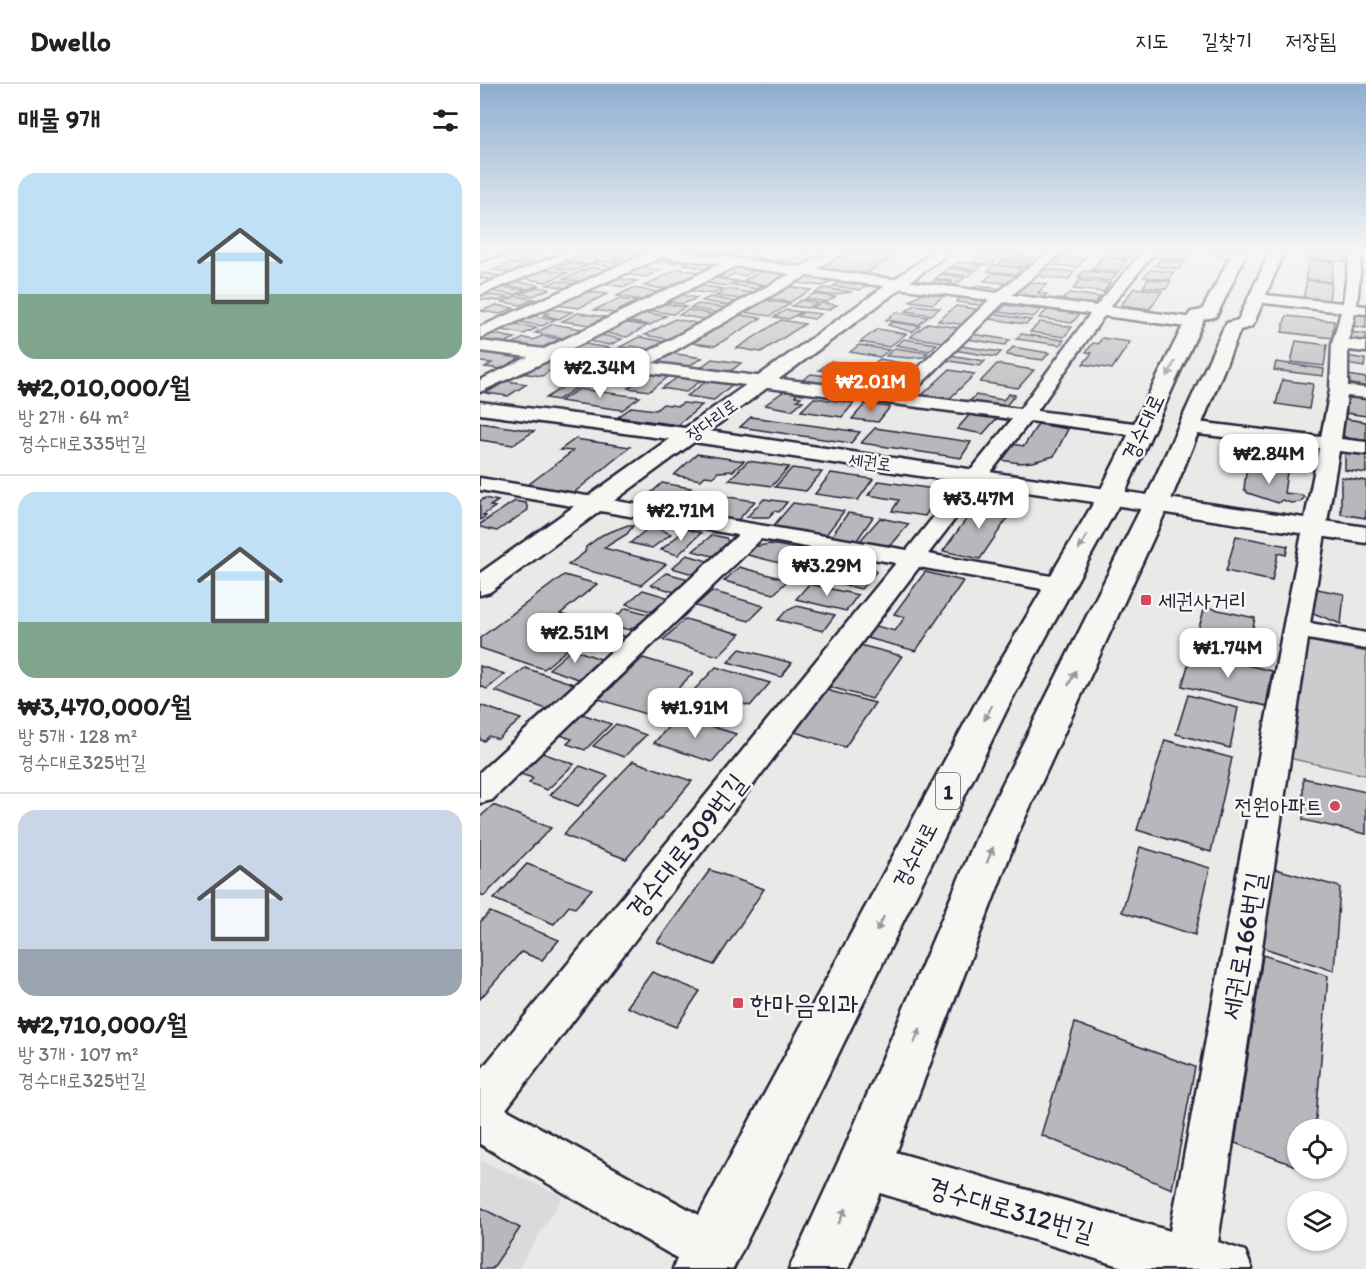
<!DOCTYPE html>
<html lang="ko">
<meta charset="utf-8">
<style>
body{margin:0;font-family:Itim,"Poor Story",sans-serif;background:#f6f6f6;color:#202124;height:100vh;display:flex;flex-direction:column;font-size:22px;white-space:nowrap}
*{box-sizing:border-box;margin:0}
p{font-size:20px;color:#757577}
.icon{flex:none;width:33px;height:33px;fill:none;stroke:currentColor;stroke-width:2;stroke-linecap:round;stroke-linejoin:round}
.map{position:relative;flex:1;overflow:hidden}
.details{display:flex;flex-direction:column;background:#fff;width:480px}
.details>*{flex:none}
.buttons{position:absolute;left:807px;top:1035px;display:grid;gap:12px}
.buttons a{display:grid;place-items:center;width:60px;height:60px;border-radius:50%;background:#fff;box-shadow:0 2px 4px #0004;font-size:30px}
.price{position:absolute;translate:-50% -51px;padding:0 14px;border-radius:12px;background:#fff;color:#222;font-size:20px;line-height:39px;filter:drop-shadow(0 2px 3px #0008)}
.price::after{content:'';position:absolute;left:50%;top:36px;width:18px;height:14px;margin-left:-9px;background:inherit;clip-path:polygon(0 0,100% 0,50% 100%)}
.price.current{background:#ea580c;color:#fff}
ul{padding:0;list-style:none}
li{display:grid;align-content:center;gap:12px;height:318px;padding:0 18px}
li+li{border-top:2px solid #e0e0e0}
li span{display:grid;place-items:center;height:186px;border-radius:18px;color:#555}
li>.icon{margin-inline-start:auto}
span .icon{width:108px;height:108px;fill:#fffc;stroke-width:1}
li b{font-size:26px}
h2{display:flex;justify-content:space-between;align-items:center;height:72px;padding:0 18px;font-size:26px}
header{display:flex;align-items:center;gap:36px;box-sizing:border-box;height:84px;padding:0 30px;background:#fff;border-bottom:2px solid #e0e0e0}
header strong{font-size:28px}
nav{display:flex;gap:33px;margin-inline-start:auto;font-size:21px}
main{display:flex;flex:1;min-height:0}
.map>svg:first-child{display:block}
.built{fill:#dadada}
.green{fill:#ccccce;stroke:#777784;stroke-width:1.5}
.building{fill:#b8b8bc;stroke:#22223b;stroke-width:1.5}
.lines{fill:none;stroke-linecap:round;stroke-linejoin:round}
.street-casing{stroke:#22223b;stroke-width:5}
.secondary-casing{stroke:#22223b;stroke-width:5}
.primary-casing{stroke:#22223b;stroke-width:5}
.street{fill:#f6f6f2;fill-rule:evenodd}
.secondary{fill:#f6f6f2;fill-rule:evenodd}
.primary{fill:#f6f6f2;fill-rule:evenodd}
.oneway{fill:#9797a0}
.poi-dot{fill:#d1495b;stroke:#f6f6f2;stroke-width:2}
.labels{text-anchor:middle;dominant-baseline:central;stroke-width:5;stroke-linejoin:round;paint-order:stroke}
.far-street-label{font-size:18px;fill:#22223b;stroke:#f6f6f2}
.shield{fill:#f6f6f2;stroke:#626272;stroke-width:1.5}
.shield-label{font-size:21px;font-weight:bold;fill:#22223b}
.street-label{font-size:22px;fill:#22223b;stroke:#f6f6f2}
.poi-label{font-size:22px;fill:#22223b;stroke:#f6f6f2;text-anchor:start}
.near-street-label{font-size:27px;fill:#22223b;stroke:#f6f6f2}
.near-poi-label{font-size:27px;fill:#22223b;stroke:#f6f6f2;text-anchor:start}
</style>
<header>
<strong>Dwello</strong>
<nav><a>지도</a><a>길찾기</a><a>저장됨</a></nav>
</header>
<main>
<section class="details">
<h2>매물 9개<svg class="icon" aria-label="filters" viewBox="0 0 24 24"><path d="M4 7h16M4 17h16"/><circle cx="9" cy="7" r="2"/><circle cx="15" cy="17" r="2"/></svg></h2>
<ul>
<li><span style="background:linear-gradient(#bfe0f5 65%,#7fa58c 0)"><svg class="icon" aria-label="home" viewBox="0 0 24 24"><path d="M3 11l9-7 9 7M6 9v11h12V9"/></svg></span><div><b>₩2,010,000/월</b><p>방 2개 · 64 m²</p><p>경수대로335번길</p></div></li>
<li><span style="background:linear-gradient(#bfe0f5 70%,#7fa58c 0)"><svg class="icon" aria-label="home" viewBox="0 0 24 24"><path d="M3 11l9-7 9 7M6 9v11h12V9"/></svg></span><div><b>₩3,470,000/월</b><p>방 5개 · 128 m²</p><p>경수대로325번길</p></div></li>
<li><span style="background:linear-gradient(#c9d6e8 75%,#9aa5b1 0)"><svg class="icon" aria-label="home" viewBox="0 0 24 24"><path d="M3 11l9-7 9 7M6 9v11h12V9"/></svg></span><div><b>₩2,710,000/월</b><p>방 3개 · 107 m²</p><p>경수대로325번길</p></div></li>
</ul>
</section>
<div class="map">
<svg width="886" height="1185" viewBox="0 0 886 1185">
<rect width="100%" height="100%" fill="#e9e9e7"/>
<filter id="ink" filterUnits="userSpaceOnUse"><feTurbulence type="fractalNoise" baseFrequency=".0167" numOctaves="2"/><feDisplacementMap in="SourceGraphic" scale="12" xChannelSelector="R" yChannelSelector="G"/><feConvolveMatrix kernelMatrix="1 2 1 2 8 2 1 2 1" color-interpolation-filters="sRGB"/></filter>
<g filter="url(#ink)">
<polygon class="built" points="0,1076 83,1112 38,1185 0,1185"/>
<polygon class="green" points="823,556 886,568 886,691 808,674"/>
<g class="building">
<polygon points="20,168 50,168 32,175 11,172"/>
<polygon points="106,168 136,168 126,173 102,170"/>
<polygon points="146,168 161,170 163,173 154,177 132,174"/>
<polygon points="232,168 258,168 248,174 226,171"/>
<polygon points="367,168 419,168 384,191 338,185"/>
<polygon points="505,168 519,168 525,169 511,181 492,179"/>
<polygon points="628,168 653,168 649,175 624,172"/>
<polygon points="675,168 710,168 705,177 672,173"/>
<polygon points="827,168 865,172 865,178 825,174"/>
<polygon points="529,170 552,173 547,177 524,175"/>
<polygon points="56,171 77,174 60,180 38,177"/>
<polygon points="271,171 282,173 278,174 294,177 284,181 262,176"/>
<polygon points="320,171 339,173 325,182 311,184 292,182 302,176 310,177"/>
<polygon points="185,172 206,175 196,179 164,178"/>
<polygon points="583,172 605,174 598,183 575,181"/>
<polygon points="97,173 120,176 109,181 86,177"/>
<polygon points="621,174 646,176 638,188 612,186"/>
<polygon points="121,176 144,179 135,183 112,180"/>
<polygon points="211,176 230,178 233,181 225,185 203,180"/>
<polygon points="680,176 704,178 699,185 675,182"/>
<polygon points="829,176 854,178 851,198 825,195"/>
<polygon points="522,177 548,180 544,183 518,181"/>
<polygon points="477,178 502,181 496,186 471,183"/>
<polygon points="31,179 52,182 35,189 13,186"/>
<polygon points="89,179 106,182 94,187 77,184"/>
<polygon points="514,181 541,184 536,190 508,187"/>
<polygon points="112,183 131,186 103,198 83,195"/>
<polygon points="157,183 180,186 166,193 143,190"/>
<polygon points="259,183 278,185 265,192 254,190 246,194 231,192 247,184"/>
<polygon points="469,184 494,187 488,192 462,189"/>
<polygon points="62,185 87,189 66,198 41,194"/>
<polygon points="198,185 219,188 186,205 164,202"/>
<polygon points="564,185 594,188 588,196 557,192"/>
<polygon points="285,186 305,191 287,201 263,197"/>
<polygon points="670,186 694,188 689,196 664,193"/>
<polygon points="604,187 636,190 631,197 598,193"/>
<polygon points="4,189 28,193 18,197 0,194 0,191"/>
<polygon points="513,189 540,192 532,200 504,197"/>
<polygon points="461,190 485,193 479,198 455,195"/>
<polygon points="328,192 354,196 343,202 317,199"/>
<polygon points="229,193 257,197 247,202 220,198"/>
<polygon points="134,194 157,197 145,203 121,200"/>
<polygon points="668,195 691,197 686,205 663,203"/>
<polygon points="363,196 384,199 386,202 380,206 353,202"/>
<polygon points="456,196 472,198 469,200 479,201 473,206 449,201"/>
<polygon points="600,196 630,199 624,208 593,205"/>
<polygon points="827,196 851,199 849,217 823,214"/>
<polygon points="77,197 98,200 89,204 67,201"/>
<polygon points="37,198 59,201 49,205 27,202"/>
<polygon points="260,198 283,201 276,205 253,201"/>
<polygon points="549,198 567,200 558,209 567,210 562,216 541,213 536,210"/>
<polygon points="216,201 243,205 233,210 205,206"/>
<polygon points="304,202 331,206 310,218 283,214"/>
<polygon points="496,202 526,205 522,210 491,206"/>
<polygon points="18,203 45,206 35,211 8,207"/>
<polygon points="57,203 69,205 53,212 40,210"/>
<polygon points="153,204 178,208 162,216 137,212"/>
<polygon points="344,204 372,208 350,211 335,209"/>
<polygon points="654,204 682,207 670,225 641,221"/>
<polygon points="248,205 273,209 261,215 236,212"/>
<polygon points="103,207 127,210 99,224 75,221"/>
<polygon points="451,207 467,209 453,220 430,217 442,209"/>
<polygon points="590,209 620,213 613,220 600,222 579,218"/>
<polygon points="0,210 2,210 28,213 19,217 0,215"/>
<polygon points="196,210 217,214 203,220 182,217"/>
<polygon points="333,210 355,213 347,218 325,215"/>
<polygon points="36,212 55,215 41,221 22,218"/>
<polygon points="483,212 507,215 511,218 506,222 476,218"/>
<polygon points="230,213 258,218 251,222 222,217"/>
<polygon points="138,215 157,217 134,229 114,226"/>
<polygon points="284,216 310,220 290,232 263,228"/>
<polygon points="321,216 337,219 328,224 312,222"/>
<polygon points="181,219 206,223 193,230 167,226"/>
<polygon points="341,219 357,221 348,226 332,224"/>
<polygon points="218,220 247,224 239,229 210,224"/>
<polygon points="16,221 34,224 20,230 1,227"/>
<polygon points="435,221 460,224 451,231 426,227"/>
<polygon points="526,221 561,226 553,233 518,228"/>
<polygon points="476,222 502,226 485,241 458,237"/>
<polygon points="569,224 601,228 592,239 559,234"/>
<polygon points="71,225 92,228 79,235 64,231 68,229 63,228"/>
<polygon points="208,226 236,231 227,236 199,231"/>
<polygon points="306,226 321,228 309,235 294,233"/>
<polygon points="161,228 186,232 170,241 145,237"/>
<polygon points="324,228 341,230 334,235 317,232"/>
<polygon points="416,228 448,233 438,241 406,236"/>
<polygon points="98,229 125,233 110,241 82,237"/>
<polygon points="881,229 886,230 886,244 874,242 875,230"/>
<polygon points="514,230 551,236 546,240 509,235"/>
<polygon points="260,231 281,234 235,262 212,259"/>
<polygon points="54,232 76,235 62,242 40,238"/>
<polygon points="806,232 854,237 852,254 802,248"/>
<polygon points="195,235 221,240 192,256 165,251"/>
<polygon points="301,236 325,240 281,268 257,264"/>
<polygon points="141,238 167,242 147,253 120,248"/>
<polygon points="412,238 440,242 432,248 408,241"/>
<polygon points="560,238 592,243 584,253 550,248"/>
<polygon points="448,239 479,244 462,258 430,253"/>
<polygon points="35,240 57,244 44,250 22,246"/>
<polygon points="73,240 102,245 84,254 55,249"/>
<polygon points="398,245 426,250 409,263 380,258"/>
<polygon points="870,248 886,250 886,260 870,256"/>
<polygon points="7,249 35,254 22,260 0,257 0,252"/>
<polygon points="115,250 142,255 130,261 103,256"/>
<polygon points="492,250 530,256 525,261 487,255"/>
<polygon points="541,250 584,256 580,261 536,255"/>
<polygon points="62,252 80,255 63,263 38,265 26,263 44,254 53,256"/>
<polygon points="159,253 187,258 172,266 152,262 148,264 140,263"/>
<polygon points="622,254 650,258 632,285 603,280 612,269 606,268 613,259 618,260"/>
<polygon points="424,255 457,260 449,267 416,261"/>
<polygon points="816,257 847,261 844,282 811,278"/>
<polygon points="98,259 129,264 113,273 89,269 86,265"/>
<polygon points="379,261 409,266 400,273 370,268"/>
<polygon points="480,262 521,268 516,273 474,266"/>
<polygon points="533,263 569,269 563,276 526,271"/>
<polygon points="415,264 448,269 444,273 429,274 406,272"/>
<polygon points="140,267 170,270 159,277 129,274"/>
<polygon points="0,268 35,272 38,275 21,285 5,283 12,279 0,278"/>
<polygon points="191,269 222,274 204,285 177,281 176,278"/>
<polygon points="470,271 505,277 500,282 464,276"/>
<polygon points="867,272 885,275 884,283 866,280"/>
<polygon points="232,275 261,279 252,286 237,289 217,286"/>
<polygon points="400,275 431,281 424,287 392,281"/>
<polygon points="76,276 108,281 93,289 71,286 62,292 41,289 61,279"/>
<polygon points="351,277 389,284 378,292 339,286"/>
<polygon points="796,278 844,285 843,292 794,286"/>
<polygon points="517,280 554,286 538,304 500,298"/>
<polygon points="392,283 428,289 419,296 383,290"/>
<polygon points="111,284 155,290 140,300 95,294"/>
<polygon points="469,286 495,290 468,316 441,312"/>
<polygon points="168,290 188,293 170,307 148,304"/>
<polygon points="331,290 363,294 349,305 324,301 321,297"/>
<polygon points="868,291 886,294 886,303 868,299"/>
<polygon points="200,292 223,295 206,308 182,304"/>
<polygon points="380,293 396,296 385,305 367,304"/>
<polygon points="228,296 254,299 234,316 207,312"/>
<polygon points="802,296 833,300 829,325 796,320"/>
<polygon points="26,297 47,300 28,312 6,309"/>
<polygon points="400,297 420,301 409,311 388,307"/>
<polygon points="86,301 98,303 78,316 66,314"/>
<polygon points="99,305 160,313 142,326 80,317"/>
<polygon points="304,307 318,309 315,312 321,313 317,316 323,317 312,326 285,321"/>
<polygon points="529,310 535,311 524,324 489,318 496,311 523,316"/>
<polygon points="866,311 886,314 886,332 866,329"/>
<polygon points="334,314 374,319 362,333 321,327"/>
<polygon points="203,319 222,321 198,341 138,333 152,323 176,326 183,320 198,322"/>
<polygon points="385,320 410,323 398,338 372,335"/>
<polygon points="491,329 517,334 503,350 477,345"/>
<polygon points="271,333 380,348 371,359 260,343"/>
<polygon points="860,334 886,338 886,358 868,355 859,348"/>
<polygon points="0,339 54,347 33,361 0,356"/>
<polygon points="558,340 588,345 574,372 553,378 540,379 520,376 531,360 544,362"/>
<polygon points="395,344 491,358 481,374 381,359"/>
<polygon points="95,355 150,363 91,411 45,403 93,367 80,366"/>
<polygon points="766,360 800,366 796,384 761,379"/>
<polygon points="859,366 886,368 886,389 865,386 865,370"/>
<polygon points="217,370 264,377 253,387 238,388 233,393 225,392 221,396 194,391"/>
<polygon points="268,377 309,383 292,402 249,396"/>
<polygon points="767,381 807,388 804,409 822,411 824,414 820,418 811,419 802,416 798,419 768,409 764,405"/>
<polygon points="312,384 342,388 326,407 295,403"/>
<polygon points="351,389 393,395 378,416 335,410"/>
<polygon points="861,393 886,397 886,434 861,430"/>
<polygon points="399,397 454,405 459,407 445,432 412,427 419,416 388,411"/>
<polygon points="182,399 211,404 202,413 222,416 210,428 159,420"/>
<polygon points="241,412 275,417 258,436 223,431"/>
<polygon points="5,414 18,417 10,422 15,423 3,431 6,432 0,436 0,417"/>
<polygon points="284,415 307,418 299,428 294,427 289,433 267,433"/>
<polygon points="501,415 519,419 531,429 500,475 463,467"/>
<polygon points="35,417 46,419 48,426 17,447 0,443 0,440"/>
<polygon points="313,419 364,427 342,456 289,447"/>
<polygon points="368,429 393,433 375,459 350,454"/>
<polygon points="400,434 429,440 412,460 397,463 378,459"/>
<polygon points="148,441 153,442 147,450 124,464 186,480 161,501 88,481 105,468 106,463 122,451"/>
<polygon points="171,442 191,450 172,464 150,459"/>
<polygon points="206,445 221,449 198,471 181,466"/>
<polygon points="232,451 246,454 250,461 236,473 213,467"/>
<polygon points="756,452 808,462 806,471 798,469 792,497 746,487"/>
<polygon points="290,460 336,468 320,484 264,470 272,463"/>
<polygon points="362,468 387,475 396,488 381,505 338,494"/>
<polygon points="207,471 231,478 216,491 192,484"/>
<polygon points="259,483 308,496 294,510 244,497"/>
<polygon points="445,488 483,497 436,567 376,551 385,539 415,547 425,533 414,530"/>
<polygon points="186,489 213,496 198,509 171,501"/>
<polygon points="84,491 117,500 80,530 117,540 64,585 0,564 0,554"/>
<polygon points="329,500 378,511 366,527 316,515"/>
<polygon points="837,505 864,510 861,540 833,529"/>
<polygon points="163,506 193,515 177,529 146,520"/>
<polygon points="232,507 284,522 269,537 215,522"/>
<polygon points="317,522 355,531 343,547 298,536 306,527"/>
<polygon points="725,523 775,534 766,575 713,563"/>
<polygon points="146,524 172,531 149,546 127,540"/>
<polygon points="205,535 260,550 238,572 183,556"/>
<polygon points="117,544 147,553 133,565 116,560 110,565 97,561"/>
<polygon points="372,559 422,572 392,615 340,600"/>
<polygon points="92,565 121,575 98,595 69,585"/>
<polygon points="260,565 312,579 301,593 248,578"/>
<polygon points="712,568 792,587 786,622 702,602"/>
<polygon points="163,574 213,589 171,632 119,615"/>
<polygon points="0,582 25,590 7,605 0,602"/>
<polygon points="236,583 290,599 270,622 214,606"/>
<polygon points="45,584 100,602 72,627 15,607"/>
<polygon points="346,606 395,619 365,663 315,648"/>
<polygon points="708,611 758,624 750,664 696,650"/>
<polygon points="0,621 41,635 18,655 9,652 4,657 0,656"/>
<polygon points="102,630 131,640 105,666 87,660 92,655 80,651"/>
<polygon points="198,632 256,650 232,678 174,659"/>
<polygon points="136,640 166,651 144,673 113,662"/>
<polygon points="685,656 752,674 731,768 657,746"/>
<polygon points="62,669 94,680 67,706 49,699 53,694 40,690"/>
<polygon points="153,677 212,697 146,775 83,751"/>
<polygon points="100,682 128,692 98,722 70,711"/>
<polygon points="823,694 886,708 886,750 823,736"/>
<polygon points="13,721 71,744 4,812 0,810 0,733"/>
<polygon points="660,763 730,784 715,851 642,828"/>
<polygon points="47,780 112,805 95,824 89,822 74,840 14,815"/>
<polygon points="792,784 860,803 854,887 781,863"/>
<polygon points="230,786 284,805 234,881 177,858"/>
<polygon points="10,828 79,856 62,876 41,868 0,915 0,838"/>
<polygon points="783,871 848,892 835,1046 818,1046 818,1083 755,1059"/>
<polygon points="172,888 220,907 196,943 147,923"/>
<polygon points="595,939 715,983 692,1105 561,1051"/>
<polygon points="0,1123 40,1144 12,1185 0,1185"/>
</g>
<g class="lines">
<defs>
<g id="street">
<polygon points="20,168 18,171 0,177 0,169"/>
<polygon points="87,168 105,168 0,211 0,202"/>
<path d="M170,168H207L321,183L348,168H364L337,185L517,209L568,168H582L532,211L616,222L662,168H675L630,223L714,234L722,239L714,244L624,232L557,327L662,340L669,342L672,346L669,350L662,352L550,337L448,470L588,495L592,500L588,505L579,508L439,483L26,1025L250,1148L257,1166L250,1184L247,1185L214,1184L0,1060V987L416,479L281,455L12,716L0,719V688L258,451L0,406V394L427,466L532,335L69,276L0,308V296L48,273L0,267V257L64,265L240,180L182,173L0,254V243ZM256,182L310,190L153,276L85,268ZM326,192L509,216L412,309L173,279ZM524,218L610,230L540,325L430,311Z"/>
<polygon points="735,168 751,168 751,169 745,173"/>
<polygon points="870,168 882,168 877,221 886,222 886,230 875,229 869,256 886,258 886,268 868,266 868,302 886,304 886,314 867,312 861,355 886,358 886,370 859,367 830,539 886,549 886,565 828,555 738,1158 765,1167 772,1185 649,1185 367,1099 361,1082 367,1065 384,1059 690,1147 803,545 839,364 709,349 702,347 699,343 702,339 709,337 841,353 850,306 852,260 861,228 776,218 769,214 776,210 863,219"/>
</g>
<polygon id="secondary" points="453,168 470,168 229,347 886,443 886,459 214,358 10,508 0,511 0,489 189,355 0,330 0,318 205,344"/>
<g id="primary">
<polygon points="753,168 767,168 738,229 735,233 724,235 643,413 533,613 253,1185 193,1185 201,1164 499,613 617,413 708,232 711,228 722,226"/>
<polygon points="790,168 804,168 774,239 771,243 760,246 689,420 540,745 411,1082 368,1185 309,1185 365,1063 500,745 663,420 744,243 747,239 758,236"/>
</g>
</defs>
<use href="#street" class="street-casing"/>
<use href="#secondary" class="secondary-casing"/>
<use href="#primary" class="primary-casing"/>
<use href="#street" class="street"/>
<use href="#secondary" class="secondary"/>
<use href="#primary" class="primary"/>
</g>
<defs><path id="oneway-solid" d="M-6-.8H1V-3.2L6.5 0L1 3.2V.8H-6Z" transform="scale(1.5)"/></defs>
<g class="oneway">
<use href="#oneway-solid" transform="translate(691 285) rotate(116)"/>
<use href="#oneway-solid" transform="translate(603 458) rotate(120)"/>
<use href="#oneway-solid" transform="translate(592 594) rotate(-64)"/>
<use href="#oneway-solid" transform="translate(508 629) rotate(117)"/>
<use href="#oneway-solid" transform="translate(510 771) rotate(-68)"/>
<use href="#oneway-solid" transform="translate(400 840) rotate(117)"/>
<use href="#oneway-solid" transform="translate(437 952) rotate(-68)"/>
<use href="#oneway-solid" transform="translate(362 1132) rotate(-66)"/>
</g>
</g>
<linearGradient id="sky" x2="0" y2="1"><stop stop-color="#8daed0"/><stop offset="0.5" stop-color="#f5f5f4"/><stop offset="1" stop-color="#f5f5f4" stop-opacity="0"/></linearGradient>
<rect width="886" height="334" fill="url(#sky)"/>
<g class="poi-dot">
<rect x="660" y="510" width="12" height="12" rx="3"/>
<circle cx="855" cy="722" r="6"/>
<rect x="252" y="913" width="12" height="12" rx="3"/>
</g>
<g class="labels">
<g class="far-street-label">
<text transform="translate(232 336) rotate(-36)">장다리로</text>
<text transform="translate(390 378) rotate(8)">세권로</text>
</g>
<rect class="shield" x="456" y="689" width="24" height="36" rx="4.5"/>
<g class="shield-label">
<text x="468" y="707">1</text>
</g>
<g class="street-label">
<text transform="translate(663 343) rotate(-65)">경수대로</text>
<text transform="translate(435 771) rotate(-63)">경수대로</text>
</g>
<g class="poi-label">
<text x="678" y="516">세권사거리</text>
<text x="843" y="722" text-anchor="end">전원아파트</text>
</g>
<g class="near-street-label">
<text transform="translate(206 762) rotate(-52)">경수대로309번길</text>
<text transform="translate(763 862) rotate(-80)">세권로166번길</text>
<text transform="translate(531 1125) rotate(16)">경수대로312번길</text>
</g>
<g class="near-poi-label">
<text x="270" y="919">한마음외과</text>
</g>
</g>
</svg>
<div class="buttons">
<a><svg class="icon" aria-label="locate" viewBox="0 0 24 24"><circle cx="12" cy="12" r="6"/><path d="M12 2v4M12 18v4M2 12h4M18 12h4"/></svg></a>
<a><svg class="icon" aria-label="layers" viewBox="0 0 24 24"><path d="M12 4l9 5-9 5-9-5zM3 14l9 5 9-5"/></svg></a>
</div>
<b class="price" style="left:120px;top:315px">₩2.34M</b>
<b class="price current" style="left:391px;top:329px">₩2.01M</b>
<b class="price" style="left:789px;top:401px">₩2.84M</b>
<b class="price" style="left:499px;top:446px">₩3.47M</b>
<b class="price" style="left:201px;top:458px">₩2.71M</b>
<b class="price" style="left:347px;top:513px">₩3.29M</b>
<b class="price" style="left:95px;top:580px">₩2.51M</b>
<b class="price" style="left:748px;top:595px">₩1.74M</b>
<b class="price" style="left:215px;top:655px">₩1.91M</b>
</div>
</main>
